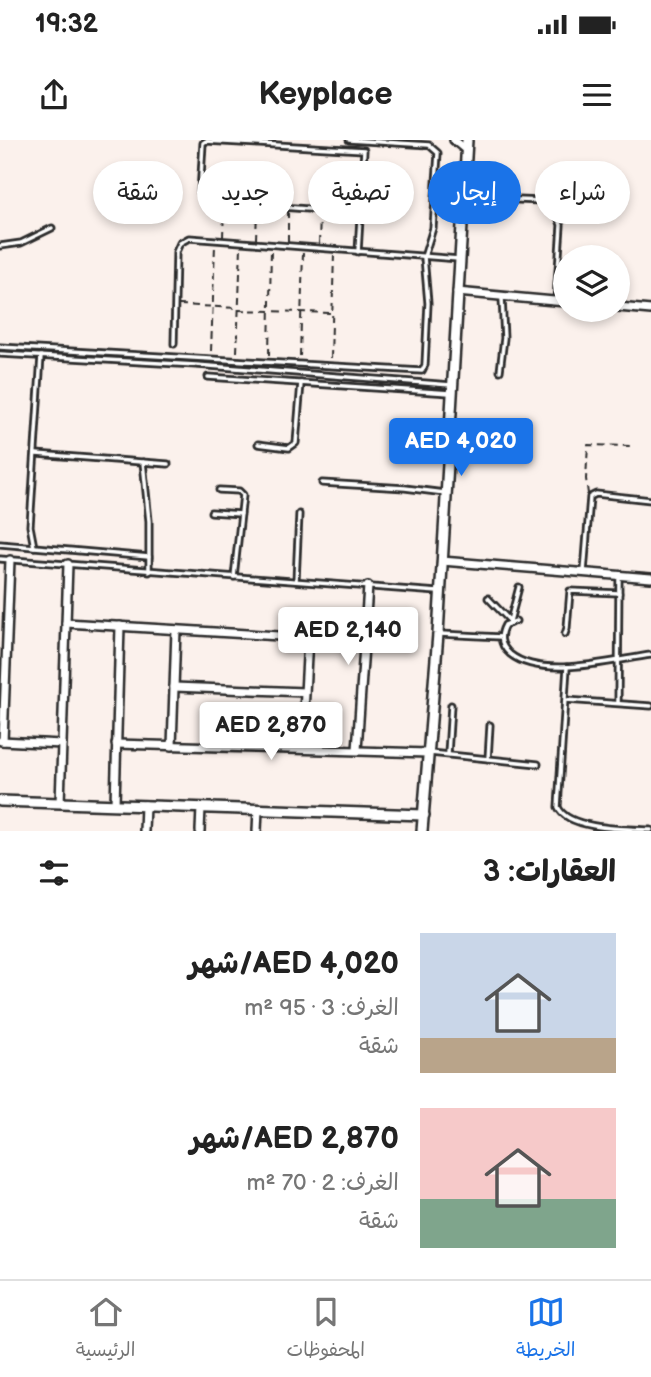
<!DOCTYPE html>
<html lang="ar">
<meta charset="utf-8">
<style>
body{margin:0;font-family:"Balsamiq Sans","Playpen Sans Arabic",sans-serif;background:#f2f2f2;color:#222;direction:rtl;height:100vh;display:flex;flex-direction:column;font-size:26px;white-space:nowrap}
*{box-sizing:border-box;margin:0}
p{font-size:23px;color:#767676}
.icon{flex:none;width:38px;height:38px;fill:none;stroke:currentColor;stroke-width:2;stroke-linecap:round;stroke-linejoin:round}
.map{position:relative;height:691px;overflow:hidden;direction:ltr}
.details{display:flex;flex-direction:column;background:#fff;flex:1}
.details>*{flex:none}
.guide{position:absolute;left:21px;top:21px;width:609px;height:63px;direction:rtl;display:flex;gap:14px}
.fabs{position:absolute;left:553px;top:105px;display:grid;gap:14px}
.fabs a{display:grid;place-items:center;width:77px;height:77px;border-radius:50%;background:#fff;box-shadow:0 4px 10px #0003;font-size:35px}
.price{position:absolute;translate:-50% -60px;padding:0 16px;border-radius:7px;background:#fff;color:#222;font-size:23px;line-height:46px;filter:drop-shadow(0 2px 4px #0008)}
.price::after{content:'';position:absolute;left:50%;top:42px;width:21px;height:16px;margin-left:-10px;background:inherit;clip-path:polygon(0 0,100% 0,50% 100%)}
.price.current{background:#1a73e8;color:#fff}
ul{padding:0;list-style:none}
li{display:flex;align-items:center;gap:21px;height:175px;padding:0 35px}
li span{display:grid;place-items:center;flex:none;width:196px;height:140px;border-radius:0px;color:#555}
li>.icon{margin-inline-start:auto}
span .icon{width:84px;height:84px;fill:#fffc;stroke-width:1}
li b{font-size:30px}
h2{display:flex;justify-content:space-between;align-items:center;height:84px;padding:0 35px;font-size:30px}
.chip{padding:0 24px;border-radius:32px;background:#fff;box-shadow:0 4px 10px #0003;font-size:24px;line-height:63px}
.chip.current{background:#1a73e8;color:#fff}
.status{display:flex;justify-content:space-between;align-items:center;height:49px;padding:0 35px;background:#fff;direction:ltr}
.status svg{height:19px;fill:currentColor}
header{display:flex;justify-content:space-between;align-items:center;height:91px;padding:0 35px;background:#fff;font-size:32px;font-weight:800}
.dock{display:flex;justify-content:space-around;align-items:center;height:98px;border-top:2px solid #e0e0e0;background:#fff;font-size:19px;color:#767676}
.dock a{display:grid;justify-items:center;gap:4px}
.dock .current{color:#1a73e8}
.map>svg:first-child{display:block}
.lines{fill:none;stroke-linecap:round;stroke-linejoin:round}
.service-casing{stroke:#2b2b2b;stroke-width:9}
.minor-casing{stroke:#2b2b2b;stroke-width:12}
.tertiary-casing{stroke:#2b2b2b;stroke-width:14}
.path{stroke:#2b2b2b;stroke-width:2;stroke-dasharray:7 5;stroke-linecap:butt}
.service{stroke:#fff;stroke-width:3.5}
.minor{stroke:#fff;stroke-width:7}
.tertiary{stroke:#fff;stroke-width:9}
</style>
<div class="status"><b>19:32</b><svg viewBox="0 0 49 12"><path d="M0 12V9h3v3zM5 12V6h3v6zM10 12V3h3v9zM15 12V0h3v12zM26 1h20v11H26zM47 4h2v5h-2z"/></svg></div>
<header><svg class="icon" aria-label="menu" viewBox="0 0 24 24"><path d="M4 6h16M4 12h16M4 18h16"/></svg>Keyplace<svg class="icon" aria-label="share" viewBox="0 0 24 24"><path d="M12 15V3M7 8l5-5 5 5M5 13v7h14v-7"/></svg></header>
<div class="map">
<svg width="651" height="691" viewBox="0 0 651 691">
<rect width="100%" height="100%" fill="#fbf1ec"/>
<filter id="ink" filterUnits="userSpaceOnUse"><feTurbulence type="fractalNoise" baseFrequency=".0143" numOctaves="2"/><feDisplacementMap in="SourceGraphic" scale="14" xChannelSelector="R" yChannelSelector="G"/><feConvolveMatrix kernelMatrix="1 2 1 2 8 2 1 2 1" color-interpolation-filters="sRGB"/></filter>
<g filter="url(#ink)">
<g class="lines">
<defs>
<g id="service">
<polyline points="466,58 543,61 554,66 561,85 556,161"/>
<polyline points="322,69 323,37"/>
<polyline points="560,77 595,78"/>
<polyline points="0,106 21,103 52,88"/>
<polyline points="358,112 364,10 206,1 203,3 200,54 204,61 360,73"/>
<polyline points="174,204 176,112 180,103 189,98 459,119"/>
<polyline points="0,207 422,231 425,225 428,163 424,117 433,88 438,13 429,5 349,0"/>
<polyline points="0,214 196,225 451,245"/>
<polyline points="500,231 504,198 502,158"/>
<polyline points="208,237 450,253"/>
<polyline points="258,304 289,308 296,303 301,243"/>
<polyline points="36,314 168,324"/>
<polyline points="143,322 149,381 149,432"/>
<polyline points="322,343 405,348 445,353"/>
<polyline points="219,350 239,351 243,355 234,437"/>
<polyline points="211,372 241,374"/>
<polyline points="0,404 149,417"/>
<polyline points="34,407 30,386 41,216"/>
<polyline points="0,419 438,452"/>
<polyline points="584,432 590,357 596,354 651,360"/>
<polyline points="296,441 299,374"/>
<polyline points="488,458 510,481"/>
<polyline points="510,481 519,447"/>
<path d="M516,481L505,485C499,496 500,505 510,514C542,540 613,520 651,515"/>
<polyline points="440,494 501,497"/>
<polyline points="565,494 567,488 570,451 619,453"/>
<path d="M567,527L558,667C568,690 628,689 651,690"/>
<polyline points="566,560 651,566"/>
<polyline points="618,563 619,437"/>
<polyline points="430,613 538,624"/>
<polyline points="448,614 451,565"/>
<polyline points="488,619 490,585"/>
</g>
<g id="minor">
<polyline points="454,0 466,10"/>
<polyline points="457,152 565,162"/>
<polyline points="618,167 651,170"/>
<polyline points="442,421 651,438"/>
<polyline points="66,483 363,501"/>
<polyline points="174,547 305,552"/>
<polyline points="1,601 62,604"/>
<polyline points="3,601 10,420"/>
<polyline points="116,604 428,613"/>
<polyline points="172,606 176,490"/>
<polyline points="302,609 308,498"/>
<polyline points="357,610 368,446"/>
<polyline points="60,663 68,424"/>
<polyline points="115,664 120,486"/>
<polyline points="144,691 145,665"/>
<polyline points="200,691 201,667"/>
<polyline points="257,691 258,669"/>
</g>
<g id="tertiary">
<polyline points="0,661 424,675"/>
<polyline points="422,691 438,494 467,0"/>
</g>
</defs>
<use href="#service" class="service-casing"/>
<use href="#minor" class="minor-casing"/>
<use href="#tertiary" class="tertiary-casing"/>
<g class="path">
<polyline points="223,97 224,67"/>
<polyline points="256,99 257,70"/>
<polyline points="288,102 288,72"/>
<polyline points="319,104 320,75"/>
<polyline points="179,165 237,168"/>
<polyline points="239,170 331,173"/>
<polyline points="211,211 215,105"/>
<polyline points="237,212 241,107"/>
<polyline points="269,215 271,109"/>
<polyline points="300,216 303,112"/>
<polyline points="331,218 334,114"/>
<polyline points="588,354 586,339 588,305 631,306"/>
</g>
<use href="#service" class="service"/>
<use href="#minor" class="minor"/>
<use href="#tertiary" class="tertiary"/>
</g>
</g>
</svg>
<div class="fabs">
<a><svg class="icon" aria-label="layers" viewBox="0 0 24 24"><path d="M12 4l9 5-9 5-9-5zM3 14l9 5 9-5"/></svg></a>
</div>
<b class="price current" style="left:461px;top:338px">AED 4,020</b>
<b class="price" style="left:348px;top:527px">AED 2,140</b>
<b class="price" style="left:271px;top:622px">AED 2,870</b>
<div class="guide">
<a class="chip">شراء</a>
<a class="chip current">إيجار</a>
<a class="chip">تصفية</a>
<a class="chip">جديد</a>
<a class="chip">شقة</a>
</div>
</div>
<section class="details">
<h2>العقارات: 3<svg class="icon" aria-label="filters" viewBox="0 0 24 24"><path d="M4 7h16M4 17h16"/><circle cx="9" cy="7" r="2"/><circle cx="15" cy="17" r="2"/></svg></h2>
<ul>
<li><span style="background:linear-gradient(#c9d6e8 75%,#b9a48a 0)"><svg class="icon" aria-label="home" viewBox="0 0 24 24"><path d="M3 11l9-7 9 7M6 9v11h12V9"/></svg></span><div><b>AED 4,020/شهر</b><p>الغرف: 3 · 95 m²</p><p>شقة</p></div></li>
<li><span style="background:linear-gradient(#f6c9c9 65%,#7fa58c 0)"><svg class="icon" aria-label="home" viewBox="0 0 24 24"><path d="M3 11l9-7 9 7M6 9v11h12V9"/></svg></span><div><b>AED 2,870/شهر</b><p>الغرف: 2 · 70 m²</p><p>شقة</p></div></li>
</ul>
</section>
<nav class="dock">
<a class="current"><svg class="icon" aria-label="map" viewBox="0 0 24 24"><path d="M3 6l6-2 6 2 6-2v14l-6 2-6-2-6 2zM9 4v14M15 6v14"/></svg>الخريطة</a>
<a><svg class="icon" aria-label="saved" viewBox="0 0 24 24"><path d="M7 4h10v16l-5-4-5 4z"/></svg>المحفوظات</a>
<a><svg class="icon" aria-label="home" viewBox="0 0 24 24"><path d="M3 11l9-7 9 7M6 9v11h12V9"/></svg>الرئيسية</a>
</nav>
